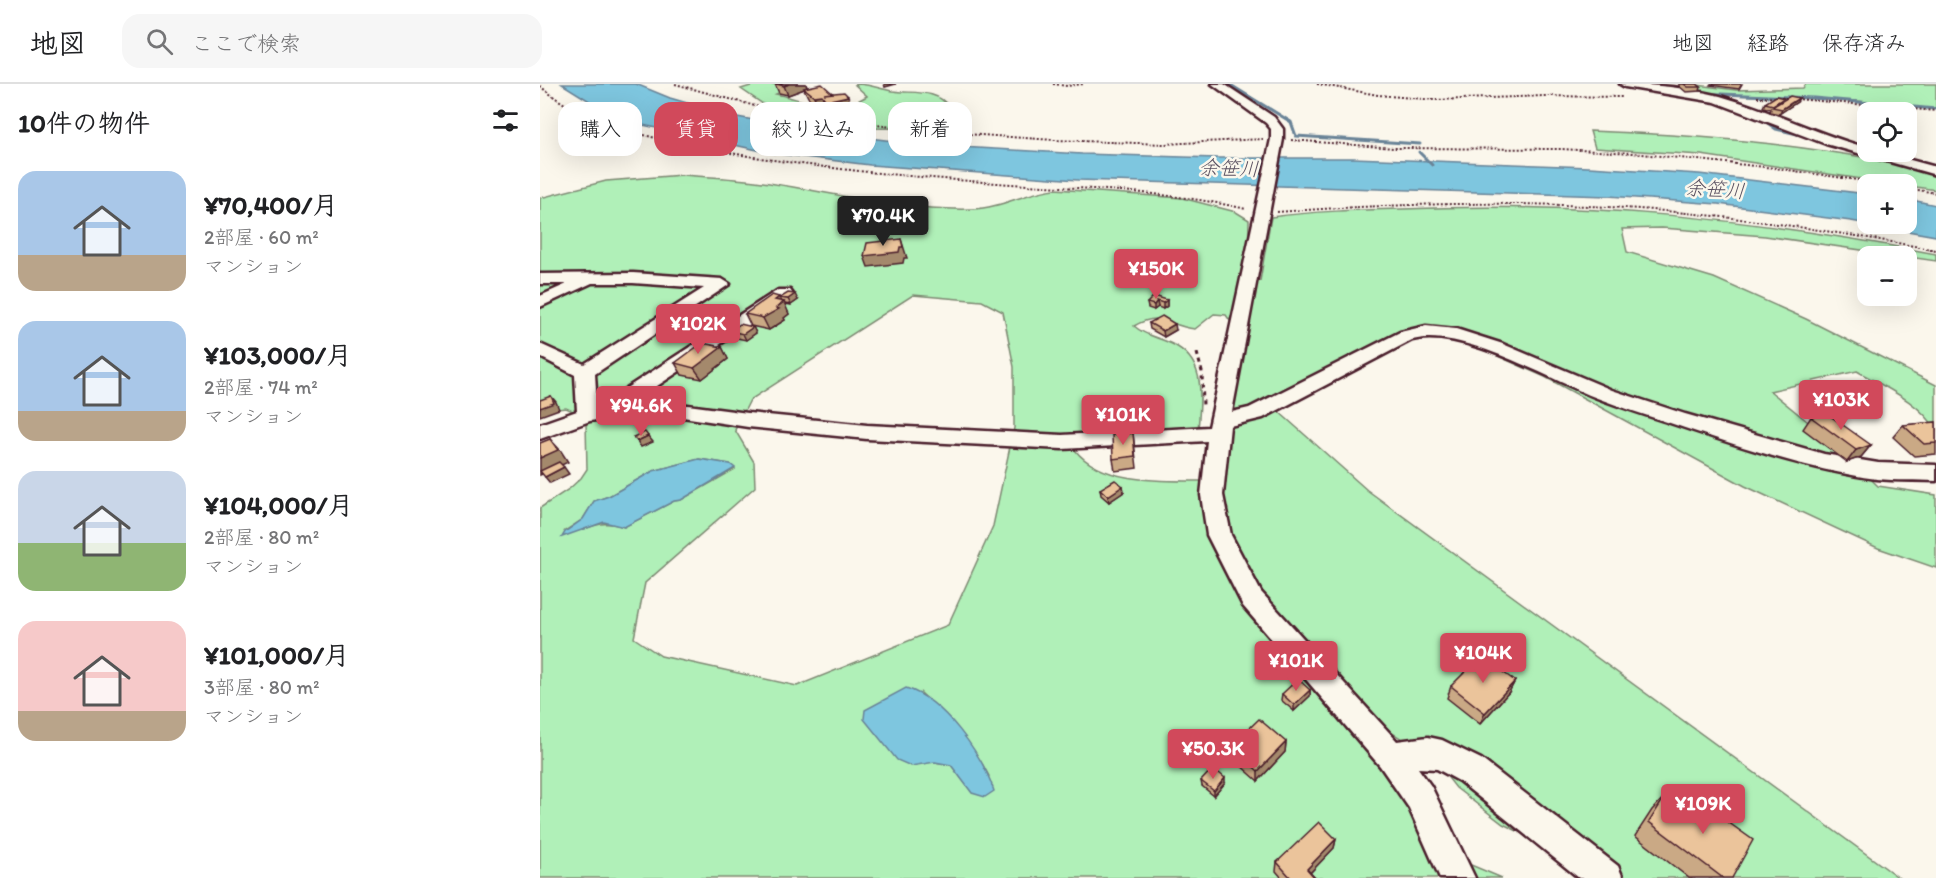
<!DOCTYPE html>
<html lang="ja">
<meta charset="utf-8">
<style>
body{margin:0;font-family:Itim,"Klee One",sans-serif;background:#f6f6f6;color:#202124;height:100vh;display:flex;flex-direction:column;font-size:22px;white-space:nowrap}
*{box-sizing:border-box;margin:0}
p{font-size:20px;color:#757577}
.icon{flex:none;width:33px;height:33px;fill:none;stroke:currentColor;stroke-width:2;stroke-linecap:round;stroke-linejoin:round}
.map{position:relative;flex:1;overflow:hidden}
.sheet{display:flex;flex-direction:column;background:#fff;width:540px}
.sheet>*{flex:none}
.hud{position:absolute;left:18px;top:18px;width:570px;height:54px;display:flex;gap:12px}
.tools{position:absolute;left:1317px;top:18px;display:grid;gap:12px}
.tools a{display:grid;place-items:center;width:60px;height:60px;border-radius:12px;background:#fff;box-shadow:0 6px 24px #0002;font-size:30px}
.price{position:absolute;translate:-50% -51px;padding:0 14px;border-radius:6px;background:#d1495b;color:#fff;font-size:20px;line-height:39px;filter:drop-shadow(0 2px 3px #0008)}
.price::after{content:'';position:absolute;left:50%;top:36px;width:18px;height:14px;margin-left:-9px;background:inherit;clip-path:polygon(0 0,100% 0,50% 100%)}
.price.active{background:#222;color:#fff}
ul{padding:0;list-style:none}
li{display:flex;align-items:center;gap:18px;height:150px;padding:0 18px}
li span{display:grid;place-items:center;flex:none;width:168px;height:120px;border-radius:18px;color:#555}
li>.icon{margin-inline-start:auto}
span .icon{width:72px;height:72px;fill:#fffc;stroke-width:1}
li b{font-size:26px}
h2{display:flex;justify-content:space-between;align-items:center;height:72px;padding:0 18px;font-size:26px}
.chip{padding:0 21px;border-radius:18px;background:#fff;box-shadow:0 6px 24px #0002;font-size:21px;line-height:54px}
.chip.active{background:#d1495b;color:#fff}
header{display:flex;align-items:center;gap:36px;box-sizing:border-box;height:84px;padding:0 30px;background:#fff;border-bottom:2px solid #e0e0e0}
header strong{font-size:28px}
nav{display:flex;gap:33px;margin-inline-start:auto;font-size:21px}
.search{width:420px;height:54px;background:#f6f6f6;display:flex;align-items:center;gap:15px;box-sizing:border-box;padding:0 21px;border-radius:18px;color:#757577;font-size:22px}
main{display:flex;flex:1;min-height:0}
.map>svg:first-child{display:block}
.green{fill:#b0f0b8;stroke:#7d8872;stroke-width:1.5;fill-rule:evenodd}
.water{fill:#7ec6df;stroke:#698397;stroke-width:1.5}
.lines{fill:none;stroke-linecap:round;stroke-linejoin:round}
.stream{stroke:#698397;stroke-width:3}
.minor-casing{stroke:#4a1f2b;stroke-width:5}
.path-far1{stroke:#4a1f2b;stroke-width:2;stroke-dasharray:2 2;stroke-linecap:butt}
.path{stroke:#4a1f2b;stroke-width:3;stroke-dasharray:4 4;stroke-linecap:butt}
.minor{fill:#fbf7ec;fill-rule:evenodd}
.wall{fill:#caa985;stroke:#4a1f2b;stroke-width:1.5}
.shaded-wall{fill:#a4896c;stroke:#4a1f2b;stroke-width:1.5}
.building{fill:#ebc49b;stroke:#4a1f2b;stroke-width:1.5}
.labels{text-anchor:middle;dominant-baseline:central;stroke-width:5;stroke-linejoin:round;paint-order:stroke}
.far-water-label{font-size:20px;font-style:italic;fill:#5a5161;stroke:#fbf7ec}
</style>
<header>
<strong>地図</strong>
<div class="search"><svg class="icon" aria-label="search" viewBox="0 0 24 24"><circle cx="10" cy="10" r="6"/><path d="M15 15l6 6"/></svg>ここで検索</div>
<nav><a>地図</a><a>経路</a><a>保存済み</a></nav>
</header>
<main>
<section class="sheet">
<h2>10件の物件<svg class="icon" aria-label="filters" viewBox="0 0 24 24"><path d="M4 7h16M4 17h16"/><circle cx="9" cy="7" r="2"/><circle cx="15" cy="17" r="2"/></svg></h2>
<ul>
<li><span style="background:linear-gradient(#a9c7e8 70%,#b9a48a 0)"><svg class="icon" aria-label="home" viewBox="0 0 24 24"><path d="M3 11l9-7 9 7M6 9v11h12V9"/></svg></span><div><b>¥70,400/月</b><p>2部屋 · 60 m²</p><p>マンション</p></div></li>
<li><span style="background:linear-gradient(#a9c7e8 75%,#b9a48a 0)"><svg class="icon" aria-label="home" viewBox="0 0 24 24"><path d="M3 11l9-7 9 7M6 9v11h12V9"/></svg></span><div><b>¥103,000/月</b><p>2部屋 · 74 m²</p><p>マンション</p></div></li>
<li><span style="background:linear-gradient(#c9d6e8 60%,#8fb573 0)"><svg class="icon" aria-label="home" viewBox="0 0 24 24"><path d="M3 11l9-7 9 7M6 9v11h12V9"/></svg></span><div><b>¥104,000/月</b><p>2部屋 · 80 m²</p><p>マンション</p></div></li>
<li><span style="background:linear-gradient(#f6c9c9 75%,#b9a48a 0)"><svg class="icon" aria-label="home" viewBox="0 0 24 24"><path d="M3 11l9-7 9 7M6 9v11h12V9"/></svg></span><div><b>¥101,000/月</b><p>3部屋 · 80 m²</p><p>マンション</p></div></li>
</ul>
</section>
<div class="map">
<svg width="1396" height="794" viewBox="0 0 1396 794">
<rect width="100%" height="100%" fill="#fbf7ec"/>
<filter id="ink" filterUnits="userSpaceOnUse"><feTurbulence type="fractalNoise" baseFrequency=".0167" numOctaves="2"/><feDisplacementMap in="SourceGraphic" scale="12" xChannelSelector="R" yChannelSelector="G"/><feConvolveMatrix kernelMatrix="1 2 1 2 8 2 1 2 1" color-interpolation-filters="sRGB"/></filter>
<g filter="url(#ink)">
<g class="green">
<path d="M217,0H260L236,10C269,17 295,32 327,12L315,1L319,0C331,1 341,5 352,7C372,10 397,4 410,24L402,31L418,38L416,42L399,45L329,44L252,30L226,22L201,5Z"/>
<polygon points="1266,0 1396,0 1396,25 1318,17 1152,9 1161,8 1155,3 1157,1 1196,6 1263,4"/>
<path d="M1050,47C1129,50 1207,55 1284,67C1322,73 1361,78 1396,93V106L1161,71L1055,64Z"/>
<path d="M142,91C166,93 191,94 215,97C287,107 358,127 432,125C461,124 487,108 515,105L642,114L696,128L709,136L708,174L703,199L720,197L731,133C775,127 818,126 862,125C1045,117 1217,135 1396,170V177L1225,152L1122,144L1082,145L1087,168L1174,194L1266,235L1396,301V346C1380,318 1344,303 1317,287L1230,307L1294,359L1338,402L1396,411V484L1338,464L1205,402L1005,293L933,261L877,245L729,319L827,406L1359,794H1053L1014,765L963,740L916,704L902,686L871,660L849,647L822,652L865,711L895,766L962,794H0V424L29,405L41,394L47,385L46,339L40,330L26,324L0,327V114L66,97ZM373,211L442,217L463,228L474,283V344L453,442L408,541L257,602L121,572L94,554L105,499L215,403L214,378L195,346L210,316ZM674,230L686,231L702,254L679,397C635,396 565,404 535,366L537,355L658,347C660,314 668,277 632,260C618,253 607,253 594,242C622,226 627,242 655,245ZM159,375L190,380L195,385L141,416L134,417L84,443C56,433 50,449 25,447L43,435L54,417L69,412L113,387ZM381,609C408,634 432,659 449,692L433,709L411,681L395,678Z"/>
</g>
<g class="water">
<polygon points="22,0 96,0 130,14 192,32 272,47 386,61 542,70 677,74 813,74 1049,83 1159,90 1327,110 1328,140 1366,140 1367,115 1396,121 1396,152 1311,137 1178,120 1068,112 538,96 330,81 231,69 80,36"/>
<polygon points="159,375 190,380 195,384 141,416 134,417 84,443 64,438 22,453 25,448 43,435 54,417 69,412 113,387"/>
<path d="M366,604C404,616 442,670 454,707L445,713L432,709L411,681L395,678L371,682L357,676L324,635L325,626Z"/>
</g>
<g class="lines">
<g class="stream">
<polyline points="689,0 751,38 756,52 880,60"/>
<polyline points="1158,9 1274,14 1396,25"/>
<polyline points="1222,35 1236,45 1270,53"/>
<polyline points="1297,63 1356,80"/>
<polyline points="879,68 892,81"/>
</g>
<defs>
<g id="minor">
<path d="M672,0H684L734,33L743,45V55L692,328L709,324L860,248L886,242L916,245L963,260L1072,306L1145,330L1284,370L1338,379L1396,381V397C1376,396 1356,397 1337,395C1269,386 1195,361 1130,339C1105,331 1080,323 1057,314C1009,295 922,243 872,256L723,334L690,342L683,411L691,451L721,508L857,657L888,653L902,656L941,675L1078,782L1083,794H1039L919,697L897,685L878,684L891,702L935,794H900L869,724L840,682L703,522L667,451L661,411L667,357L522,365L327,355L208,343L110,328L50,337L0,355V340L37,327L35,291L0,273V260L44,280L164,204L93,199H52L0,223V212L27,200H0V190L93,189L182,195L190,200L55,290L57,323L238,206H250L253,210L250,214L93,318L110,316L208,329L327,341L522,351L669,343L731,55V45L726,39Z"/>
<path d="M1080,0C1112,0 1148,4 1180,12C1230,26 1277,50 1328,64V68H1341L1396,83V91L1286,60L1175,18L1085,3Z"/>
</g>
</defs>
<use href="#minor" class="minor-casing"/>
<g class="path-far1">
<polyline points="135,0 237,28 382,47 514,56 624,60 723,55"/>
<polyline points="513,0 527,2 544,0"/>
<polyline points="777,0 838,11 895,16 1004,12 1083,13"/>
<path d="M0,2C47,42 105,52 164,64C261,83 359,92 457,99C541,105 624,106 706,125"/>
<polyline points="1217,13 1249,14"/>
<polyline points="1256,15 1396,27"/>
<polyline points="751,56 854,64 1021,65 1092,69 1234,84 1345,100"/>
<polyline points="1366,104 1396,109"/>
<path d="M737,128C847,120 957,117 1068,123C1178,129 1287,146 1396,166"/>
</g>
<polyline class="path" points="657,269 662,288 663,322"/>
<use href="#minor" class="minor"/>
</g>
<g class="wall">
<polygon points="235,0 266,0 267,3 293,9 311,22 289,26 285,20 278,22 268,13 264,5 248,11 239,9"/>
<polygon points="1139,0 1157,0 1161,3 1160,7 1146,8 1139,2"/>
<polygon points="1171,0 1202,0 1199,5 1170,1"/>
<polygon points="1242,17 1257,18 1239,30 1230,28 1231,25 1223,23 1225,19"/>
<polygon points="240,214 258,216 251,221 244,220 249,230 244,234 245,236 229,246 211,242 205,230 242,218"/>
<polygon points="627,216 627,222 623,225 618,223 614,226 608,224 607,219"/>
<polygon points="609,239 636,246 624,253 610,245"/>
<polygon points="213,243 216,249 206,256 193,253 190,247"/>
<polygon points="182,263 188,275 162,295 142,291 135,279"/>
<polygon points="1271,333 1331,361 1321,373 1307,378 1263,345"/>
<polygon points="1396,338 1396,370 1374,372 1353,353 1363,341"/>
<polygon points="593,349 597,384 575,387 573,375"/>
<polygon points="583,402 584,408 569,418 561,411 560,405"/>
<polygon points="975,597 969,608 940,640 907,614 911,602"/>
<polygon points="770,606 770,612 754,627 741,616 742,610"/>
<polygon points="746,658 745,668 718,697 691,673 691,662"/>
<polygon points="661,697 685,699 674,712 662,702"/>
<polygon points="1126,711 1143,724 1154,714 1192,794 1149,794 1095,752 1112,726"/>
<polygon points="796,755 794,764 770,789 775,794 742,794 736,787 737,778"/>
</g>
<g class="shaded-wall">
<polygon points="249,0 266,0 267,4 248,11 244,2"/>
<polygon points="344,0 356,0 345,3"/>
<polygon points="282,11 285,20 278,22 274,12"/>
<polygon points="308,12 311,22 289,26 286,17"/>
<polygon points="1259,14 1257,18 1239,30 1242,25"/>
<polygon points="361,155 367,174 364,174 363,179 328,183 324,172"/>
<polygon points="255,210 258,216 251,221 248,215"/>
<polygon points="239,213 242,219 244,218 249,230 244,234 245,236 229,246 223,234 235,216"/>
<polygon points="627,216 627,222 623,225 623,219"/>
<polygon points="617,217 618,223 614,226 614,221"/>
<polygon points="635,240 636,246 624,253 623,247"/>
<polygon points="213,243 216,249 206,256 203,250"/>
<polygon points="182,263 188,275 162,295 154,284"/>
<polygon points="11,312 16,318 19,325 0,332 0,324"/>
<polygon points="108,352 113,358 101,363 97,357"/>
<polygon points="10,355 21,367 28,378 0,391 0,374"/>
<polygon points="1331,361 1321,373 1307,378 1316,366"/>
<polygon points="24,383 29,390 10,399 5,393"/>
<polygon points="583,402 584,408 569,418 568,412"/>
<polygon points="975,597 969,608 940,640 945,629"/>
<polygon points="770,606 770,612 754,627 754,621"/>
<polygon points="746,658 745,668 718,697 718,687"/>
<polygon points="685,694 685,699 674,712 674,707"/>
<polygon points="796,755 794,764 765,794 767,785"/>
</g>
<g class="building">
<polygon points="236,0 249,0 244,2"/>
<polygon points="282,0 292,9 284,10 304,8 308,12 286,17 282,11 274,12 264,4"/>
<polygon points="1144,0 1157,0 1161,3 1148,3"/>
<polygon points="1236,12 1244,14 1233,21 1225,19"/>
<polygon points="1250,12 1259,14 1242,25 1232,23"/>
<polygon points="361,155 363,163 360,163 359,168 324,172 327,159"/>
<polygon points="248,209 255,210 248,215 240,214"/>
<polygon points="232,211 239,213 235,216 244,218 236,224 239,225 223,234 205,230"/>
<polygon points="614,212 627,216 623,219 617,217 614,221 607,219"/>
<polygon points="622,232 635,240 623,247 609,239"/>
<polygon points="200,240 213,243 203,250 190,247"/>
<polygon points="162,259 182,263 154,284 135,279"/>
<polygon points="11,312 14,319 0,324 0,316"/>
<polygon points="1286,329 1331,361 1316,366 1271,333"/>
<polygon points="1396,338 1396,359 1384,360 1363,341"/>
<polygon points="105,348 108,352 97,357 93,353"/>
<polygon points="593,349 595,372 573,375 572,351"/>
<polygon points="10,355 18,366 0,374 0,359"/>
<polygon points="19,378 24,383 5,393 0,387"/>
<polygon points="575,396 583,402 568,412 560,405"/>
<polygon points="941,572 975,597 945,629 911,602"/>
<polygon points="758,595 770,606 754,621 742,610"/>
<polygon points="719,635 746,658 718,687 691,662"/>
<polygon points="673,684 685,694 674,707 661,697"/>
<polygon points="1126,711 1146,726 1154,714 1213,756 1192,794 1183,794 1109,738"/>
<polygon points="779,738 796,755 767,785 775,794 751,794 737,778"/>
</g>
</g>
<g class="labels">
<g class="far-water-label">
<text transform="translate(689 84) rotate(2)">余笹川</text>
<text transform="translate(1175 105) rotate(4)">余笹川</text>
</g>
</g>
</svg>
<div class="tools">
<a><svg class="icon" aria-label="locate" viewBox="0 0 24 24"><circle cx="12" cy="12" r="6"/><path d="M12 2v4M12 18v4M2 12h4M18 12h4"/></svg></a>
<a>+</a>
<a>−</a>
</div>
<b class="price active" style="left:343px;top:163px">¥70.4K</b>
<b class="price" style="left:616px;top:216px">¥150K</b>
<b class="price" style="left:158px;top:271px">¥102K</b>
<b class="price" style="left:1301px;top:347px">¥103K</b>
<b class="price" style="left:101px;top:353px">¥94.6K</b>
<b class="price" style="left:583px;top:362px">¥101K</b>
<b class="price" style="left:943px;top:600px">¥104K</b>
<b class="price" style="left:756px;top:608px">¥101K</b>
<b class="price" style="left:673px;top:696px">¥50.3K</b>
<b class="price" style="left:1163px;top:751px">¥109K</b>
<div class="hud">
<a class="chip">購入</a>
<a class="chip active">賃貸</a>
<a class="chip">絞り込み</a>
<a class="chip">新着</a>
</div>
</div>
</main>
